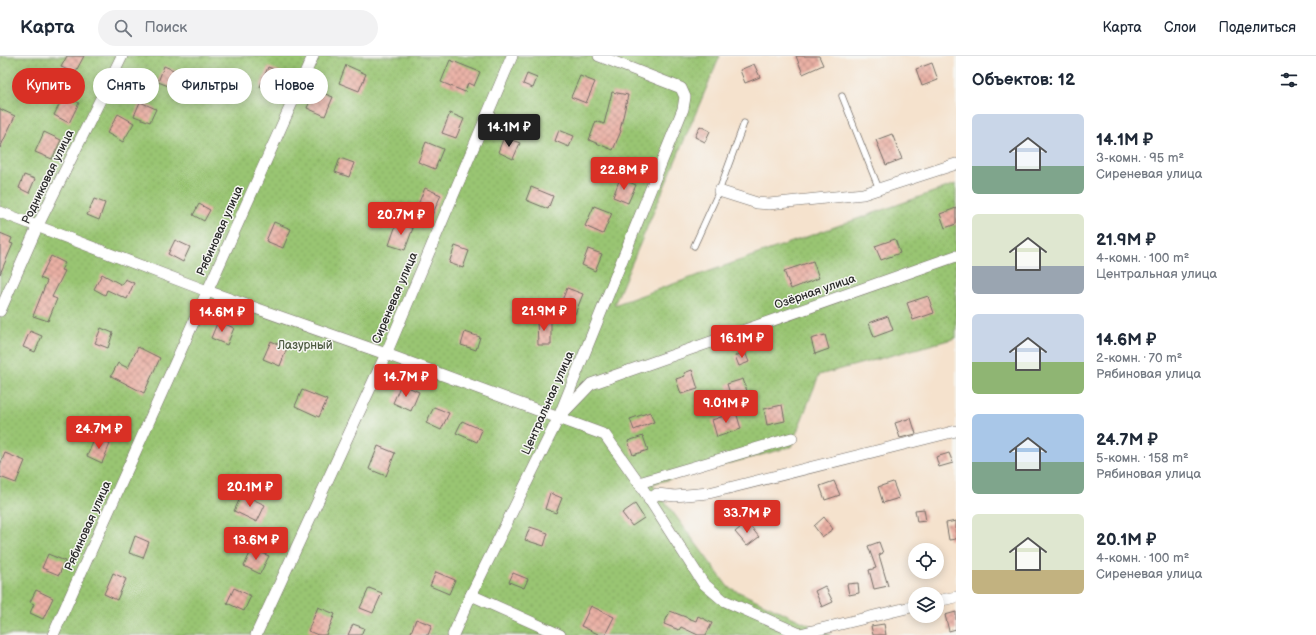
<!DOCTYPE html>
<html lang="ru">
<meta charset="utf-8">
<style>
body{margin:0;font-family:"Balsamiq Sans",sans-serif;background:#f2f2f3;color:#1f2937;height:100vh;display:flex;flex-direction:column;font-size:15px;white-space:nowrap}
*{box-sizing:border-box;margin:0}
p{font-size:13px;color:#747a83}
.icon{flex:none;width:22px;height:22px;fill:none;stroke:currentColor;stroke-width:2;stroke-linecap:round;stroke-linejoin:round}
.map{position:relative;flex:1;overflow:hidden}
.sheet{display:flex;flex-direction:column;background:#fff;width:360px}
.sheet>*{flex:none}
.hud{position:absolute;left:12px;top:12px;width:380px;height:36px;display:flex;gap:8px}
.fabs{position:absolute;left:908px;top:487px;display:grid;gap:8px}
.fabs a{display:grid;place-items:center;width:36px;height:36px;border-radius:50%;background:#fff;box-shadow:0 2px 10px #0003;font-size:20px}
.price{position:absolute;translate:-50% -34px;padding:0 9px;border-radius:4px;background:#d93025;color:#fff;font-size:13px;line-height:26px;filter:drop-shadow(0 1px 2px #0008)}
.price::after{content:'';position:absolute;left:50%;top:24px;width:12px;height:9px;margin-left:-6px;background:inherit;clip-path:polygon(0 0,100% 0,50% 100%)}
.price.current{background:#222;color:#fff}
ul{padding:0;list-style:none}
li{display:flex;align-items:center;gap:12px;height:100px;padding:0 16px}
li span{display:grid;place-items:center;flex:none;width:112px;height:80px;border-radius:6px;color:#555}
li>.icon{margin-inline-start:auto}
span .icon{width:48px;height:48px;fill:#fffc;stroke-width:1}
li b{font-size:17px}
h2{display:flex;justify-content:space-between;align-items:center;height:48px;padding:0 16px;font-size:17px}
.chip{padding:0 14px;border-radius:18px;background:#fff;box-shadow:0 2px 10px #0003;font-size:14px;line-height:36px}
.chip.current{background:#d93025;color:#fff}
header{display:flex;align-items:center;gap:24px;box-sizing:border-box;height:56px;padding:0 20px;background:#fff;border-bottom:1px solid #e0e1e3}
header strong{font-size:19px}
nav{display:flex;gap:22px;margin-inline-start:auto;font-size:14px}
.search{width:280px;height:36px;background:#f2f2f3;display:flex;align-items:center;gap:10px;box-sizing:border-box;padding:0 14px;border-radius:22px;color:#747a83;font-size:15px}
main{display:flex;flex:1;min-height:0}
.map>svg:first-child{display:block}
.garden{fill:url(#garden-dots);stroke:#62784e}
.building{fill:url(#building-cross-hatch)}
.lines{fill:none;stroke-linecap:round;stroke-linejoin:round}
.lane-casing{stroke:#726b64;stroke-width:7}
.street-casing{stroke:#726b64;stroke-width:12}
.lane{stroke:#fff;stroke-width:5.5}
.street{stroke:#fff;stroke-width:11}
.labels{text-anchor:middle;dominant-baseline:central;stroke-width:3;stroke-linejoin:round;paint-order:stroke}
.street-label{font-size:12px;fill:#2b2b2b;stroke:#f6f6f2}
.park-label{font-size:12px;fill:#4c5940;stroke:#f6f6f2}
</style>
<header>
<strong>Карта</strong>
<div class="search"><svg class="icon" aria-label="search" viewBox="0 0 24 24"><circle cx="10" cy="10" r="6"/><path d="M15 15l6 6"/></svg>Поиск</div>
<nav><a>Карта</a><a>Слои</a><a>Поделиться</a></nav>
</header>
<main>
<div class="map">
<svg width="956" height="579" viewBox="0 0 956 579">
<defs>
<pattern id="garden-dots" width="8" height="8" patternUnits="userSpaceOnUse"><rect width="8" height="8" fill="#99c572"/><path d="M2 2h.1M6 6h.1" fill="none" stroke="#84a963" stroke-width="1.8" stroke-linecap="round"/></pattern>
<pattern id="building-cross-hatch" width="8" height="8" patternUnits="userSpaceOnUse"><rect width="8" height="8" fill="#eab0a4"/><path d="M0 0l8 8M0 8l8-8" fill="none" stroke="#be8f86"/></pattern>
</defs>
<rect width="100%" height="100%" fill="#f6f6f2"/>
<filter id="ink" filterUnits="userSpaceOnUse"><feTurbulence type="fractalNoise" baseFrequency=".025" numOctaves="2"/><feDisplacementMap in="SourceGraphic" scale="8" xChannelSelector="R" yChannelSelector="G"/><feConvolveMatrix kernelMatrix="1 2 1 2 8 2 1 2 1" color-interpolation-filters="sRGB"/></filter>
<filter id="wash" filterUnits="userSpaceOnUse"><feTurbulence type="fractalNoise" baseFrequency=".012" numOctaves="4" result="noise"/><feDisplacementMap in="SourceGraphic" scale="16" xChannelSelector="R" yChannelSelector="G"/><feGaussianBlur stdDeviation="0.9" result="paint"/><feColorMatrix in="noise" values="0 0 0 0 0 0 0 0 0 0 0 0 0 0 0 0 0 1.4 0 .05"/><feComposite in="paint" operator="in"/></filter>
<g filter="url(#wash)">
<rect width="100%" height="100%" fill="#f5e2cd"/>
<polygon class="garden" points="0,0 720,0 614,249 956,128 956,282 819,319 791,391 652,428 728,531 831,579 0,579"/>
<g id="blocks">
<g class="building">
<polygon points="67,0 84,0 75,17 61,11"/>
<polygon points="796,0 819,0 823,9 803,18"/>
<polygon points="450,4 480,16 474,30 468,27 465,36 441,26"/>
<polygon points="932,7 938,24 922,30 916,13"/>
<polygon points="754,8 760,21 745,27 740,14"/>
<polygon points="346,9 366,18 359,35 339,27"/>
<polygon points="164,10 185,19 179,34 158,26"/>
<polygon points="268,11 286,18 278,38 260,31"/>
<polygon points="527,18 537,22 533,32 523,28"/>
<polygon points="580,20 595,26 586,47 571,41"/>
<polygon points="315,34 333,41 325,60 307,52"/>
<polygon points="612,36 628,39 620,74 621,75 613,94 589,84 596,65 604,68"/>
<polygon points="64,39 79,47 69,67 54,59"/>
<polygon points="140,46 156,53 150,66 134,60"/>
<polygon points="0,53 15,60 0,92"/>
<polygon points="450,57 464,63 456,82 442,77"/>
<polygon points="118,58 134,67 123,86 107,77"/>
<polygon points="700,70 710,75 705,86 695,81"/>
<polygon points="559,74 574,80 569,91 555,85"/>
<polygon points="44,76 61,84 52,103 35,96"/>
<polygon points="892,78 902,103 886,109 876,84"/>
<polygon points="504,81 520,87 513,103 498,96"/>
<polygon points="426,86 443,93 435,113 418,106"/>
<polygon points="340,102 354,107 349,121 335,116"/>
<polygon points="24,119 35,123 29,137 19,132"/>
<polygon points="620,122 636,129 628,147 613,141"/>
<polygon points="531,131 553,140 548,153 526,144"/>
<polygon points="425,132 441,139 430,164 414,158"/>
<polygon points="94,143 105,147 99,164 87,159"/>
<polygon points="199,148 210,154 204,165 193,159"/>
<polygon points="594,150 612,157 603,178 585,170"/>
<polygon points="956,152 956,168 945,172 940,158"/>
<polygon points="274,166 291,173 283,192 266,185"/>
<polygon points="397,166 413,172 405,194 389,189"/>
<polygon points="0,177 12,182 10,187 13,188 0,218"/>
<polygon points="895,183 900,197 881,204 875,190"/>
<polygon points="175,184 190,191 183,206 168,198"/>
<polygon points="455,190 469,195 463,212 449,207"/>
<polygon points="588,193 602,198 595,215 582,209"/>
<polygon points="51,200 65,207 61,214 65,215 52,241 57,243 48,265 33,260 47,225 40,222"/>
<polygon points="813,205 819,222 791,233 784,215"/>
<polygon points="102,218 122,229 125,223 134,227 127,243 107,234 105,239 94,233"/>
<polygon points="567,232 583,238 575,258 559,252"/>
<polygon points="928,240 934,257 913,264 907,247"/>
<polygon points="888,260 893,274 874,281 869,267"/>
<polygon points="551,263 551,289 538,289 537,264"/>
<polygon points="218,265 234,272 227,289 211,282"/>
<polygon points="101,272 113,277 108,292 95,287"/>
<polygon points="30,275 42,280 35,296 23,291"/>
<polygon points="465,276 480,281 476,294 461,289"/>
<polygon points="825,279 829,293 815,298 811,283"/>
<polygon points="271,285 287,292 280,310 263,303"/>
<polygon points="138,291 160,302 144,337 111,320 118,307 128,312"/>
<polygon points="745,296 749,306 739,310 735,300"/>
<polygon points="692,314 698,333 681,338 676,323 685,320 684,317"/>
<polygon points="743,323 748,338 732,344 727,328"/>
<polygon points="401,328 419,336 411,355 393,347"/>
<polygon points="302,334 327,344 319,361 295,350"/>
<polygon points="782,349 785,365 767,369 764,353"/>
<polygon points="434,351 449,357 441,374 426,367"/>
<polygon points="650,356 654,366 634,374 630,363"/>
<polygon points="736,356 741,373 717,381 712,364"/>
<polygon points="911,362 916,378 900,382 895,367"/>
<polygon points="462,365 482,374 477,386 456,377"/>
<polygon points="643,380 648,394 633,399 628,385"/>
<polygon points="95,382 110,388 102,407 87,400"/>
<polygon points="378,390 395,397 386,420 369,413"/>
<polygon points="5,397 25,405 16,427 0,421 0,409"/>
<polygon points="949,397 953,407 939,411 936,401"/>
<polygon points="834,425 840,439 825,444 820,430"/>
<polygon points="893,426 899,442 883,447 878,431"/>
<polygon points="550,437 562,442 556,457 545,453"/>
<polygon points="242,438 265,449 257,466 234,455"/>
<polygon points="635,448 644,462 632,470 622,457"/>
<polygon points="924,453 926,465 917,466 915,454"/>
<polygon points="824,461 833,473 822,481 814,470"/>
<polygon points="956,465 956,483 949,484 946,467"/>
<polygon points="747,466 759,481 747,490 735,476"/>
<polygon points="530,471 548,477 544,490 525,484"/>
<polygon points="135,480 149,486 143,502 129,497"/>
<polygon points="879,486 883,497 879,499 888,530 874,533 869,514 876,512 868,490"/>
<polygon points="252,493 269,500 260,518 244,510"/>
<polygon points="48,498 65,505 59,519 42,512"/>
<polygon points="436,516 455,524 449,538 430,530"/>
<polygon points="113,517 126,523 117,544 104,538"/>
<polygon points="513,517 528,523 524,532 509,526"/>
<polygon points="858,527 859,537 849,539 847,528"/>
<polygon points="825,530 833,546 822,551 815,535"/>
<polygon points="234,532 251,540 244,555 227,547"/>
<polygon points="369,532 382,537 373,557 360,552"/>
<polygon points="36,534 53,542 43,563 30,557 34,548 30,546"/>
<polygon points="591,550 614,561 605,579 600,579 581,570"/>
<polygon points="318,551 335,558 326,579 318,579 308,575"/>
<polygon points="670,555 696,565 698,560 712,567 706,579 698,579 681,571 679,574 664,568"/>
<polygon points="956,556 956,573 949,575 945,559"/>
<polygon points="416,563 432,569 428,579 410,579"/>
<polygon points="353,568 364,572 361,579 348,579"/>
<polygon points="884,568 886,579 873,579 871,570"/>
</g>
</g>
</g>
<g filter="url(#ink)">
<use href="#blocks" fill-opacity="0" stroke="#726b64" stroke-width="1"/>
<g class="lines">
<defs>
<g id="lane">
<polyline points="842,40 879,133"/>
<polyline points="694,190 719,135 744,67"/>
</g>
<g id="street">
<polyline points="719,135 757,147 769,148 863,138 956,108"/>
<polyline points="0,156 207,235 386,298 605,379 639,427 703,527 723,544 802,579"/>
<polyline points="0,255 38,169 122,0"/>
<polyline points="562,358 591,328 956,200"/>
<polyline points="639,427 792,382"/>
<polyline points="649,444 657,438 675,440 709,437 956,375"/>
<polyline points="471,539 560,579"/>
<polyline points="937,545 956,541"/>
<polyline points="800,578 915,550"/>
<polyline points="53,579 313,0"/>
<polyline points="256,579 386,298 512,0"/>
<polyline points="453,579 471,539 558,363 683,53 685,41 681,32 599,0"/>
</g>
</defs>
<use href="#lane" class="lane-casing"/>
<use href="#street" class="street-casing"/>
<use href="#lane" class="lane"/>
<use href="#street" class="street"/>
</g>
</g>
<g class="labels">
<g class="street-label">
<text transform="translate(48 121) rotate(-64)">Родниковая улица</text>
<text transform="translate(220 175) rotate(-66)">Рябиновая улица</text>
<text transform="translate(815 236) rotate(-19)">Озёрная улица</text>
<text transform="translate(395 242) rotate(-67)">Сиреневая улица</text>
<text transform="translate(548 347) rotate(-66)">Центральная улица</text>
<text transform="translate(88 470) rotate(-66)">Рябиновая улица</text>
</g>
<g class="park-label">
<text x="305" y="289">Лазурный</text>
</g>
</g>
</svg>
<div class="fabs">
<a><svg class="icon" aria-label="locate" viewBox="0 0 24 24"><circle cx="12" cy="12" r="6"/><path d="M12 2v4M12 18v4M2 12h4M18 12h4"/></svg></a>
<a><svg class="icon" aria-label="layers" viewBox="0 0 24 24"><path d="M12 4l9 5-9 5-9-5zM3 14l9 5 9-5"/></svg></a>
</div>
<b class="price current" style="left:509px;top:92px">14.1M ₽</b>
<b class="price" style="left:624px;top:135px">22.8M ₽</b>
<b class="price" style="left:401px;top:180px">20.7M ₽</b>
<b class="price" style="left:544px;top:276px">21.9M ₽</b>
<b class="price" style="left:222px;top:277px">14.6M ₽</b>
<b class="price" style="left:742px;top:303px">16.1M ₽</b>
<b class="price" style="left:406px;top:342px">14.7M ₽</b>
<b class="price" style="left:726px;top:368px">9.01M ₽</b>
<b class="price" style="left:99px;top:394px">24.7M ₽</b>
<b class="price" style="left:250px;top:452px">20.1M ₽</b>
<b class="price" style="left:747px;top:478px">33.7M ₽</b>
<b class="price" style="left:256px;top:505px">13.6M ₽</b>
<div class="hud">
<a class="chip current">Купить</a>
<a class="chip">Снять</a>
<a class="chip">Фильтры</a>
<a class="chip">Новое</a>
</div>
</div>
<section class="sheet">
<h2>Объектов: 12<svg class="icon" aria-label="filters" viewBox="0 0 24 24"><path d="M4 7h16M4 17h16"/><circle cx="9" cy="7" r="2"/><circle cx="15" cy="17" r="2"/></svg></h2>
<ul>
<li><span style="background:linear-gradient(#c9d6e8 65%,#7fa58c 0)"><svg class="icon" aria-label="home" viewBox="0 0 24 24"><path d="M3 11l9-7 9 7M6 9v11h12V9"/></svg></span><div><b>14.1M ₽</b><p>3-комн. · 95 m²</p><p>Сиреневая улица</p></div></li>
<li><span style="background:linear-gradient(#dfe7d0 65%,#9aa5b1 0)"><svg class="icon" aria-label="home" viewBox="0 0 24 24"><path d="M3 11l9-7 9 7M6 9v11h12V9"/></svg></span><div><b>21.9M ₽</b><p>4-комн. · 100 m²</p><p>Центральная улица</p></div></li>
<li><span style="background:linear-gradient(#c9d6e8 60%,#8fb573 0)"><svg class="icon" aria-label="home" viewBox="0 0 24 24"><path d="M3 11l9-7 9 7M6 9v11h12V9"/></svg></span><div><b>14.6M ₽</b><p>2-комн. · 70 m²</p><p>Рябиновая улица</p></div></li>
<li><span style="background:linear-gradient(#a9c7e8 60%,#7fa58c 0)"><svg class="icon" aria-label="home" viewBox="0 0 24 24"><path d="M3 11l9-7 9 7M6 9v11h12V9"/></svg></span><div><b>24.7M ₽</b><p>5-комн. · 158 m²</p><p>Рябиновая улица</p></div></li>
<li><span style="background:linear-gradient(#dfe7d0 70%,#c2b280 0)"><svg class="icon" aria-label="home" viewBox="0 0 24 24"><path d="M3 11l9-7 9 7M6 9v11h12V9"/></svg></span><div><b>20.1M ₽</b><p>4-комн. · 100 m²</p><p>Сиреневая улица</p></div></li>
</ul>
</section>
</main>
